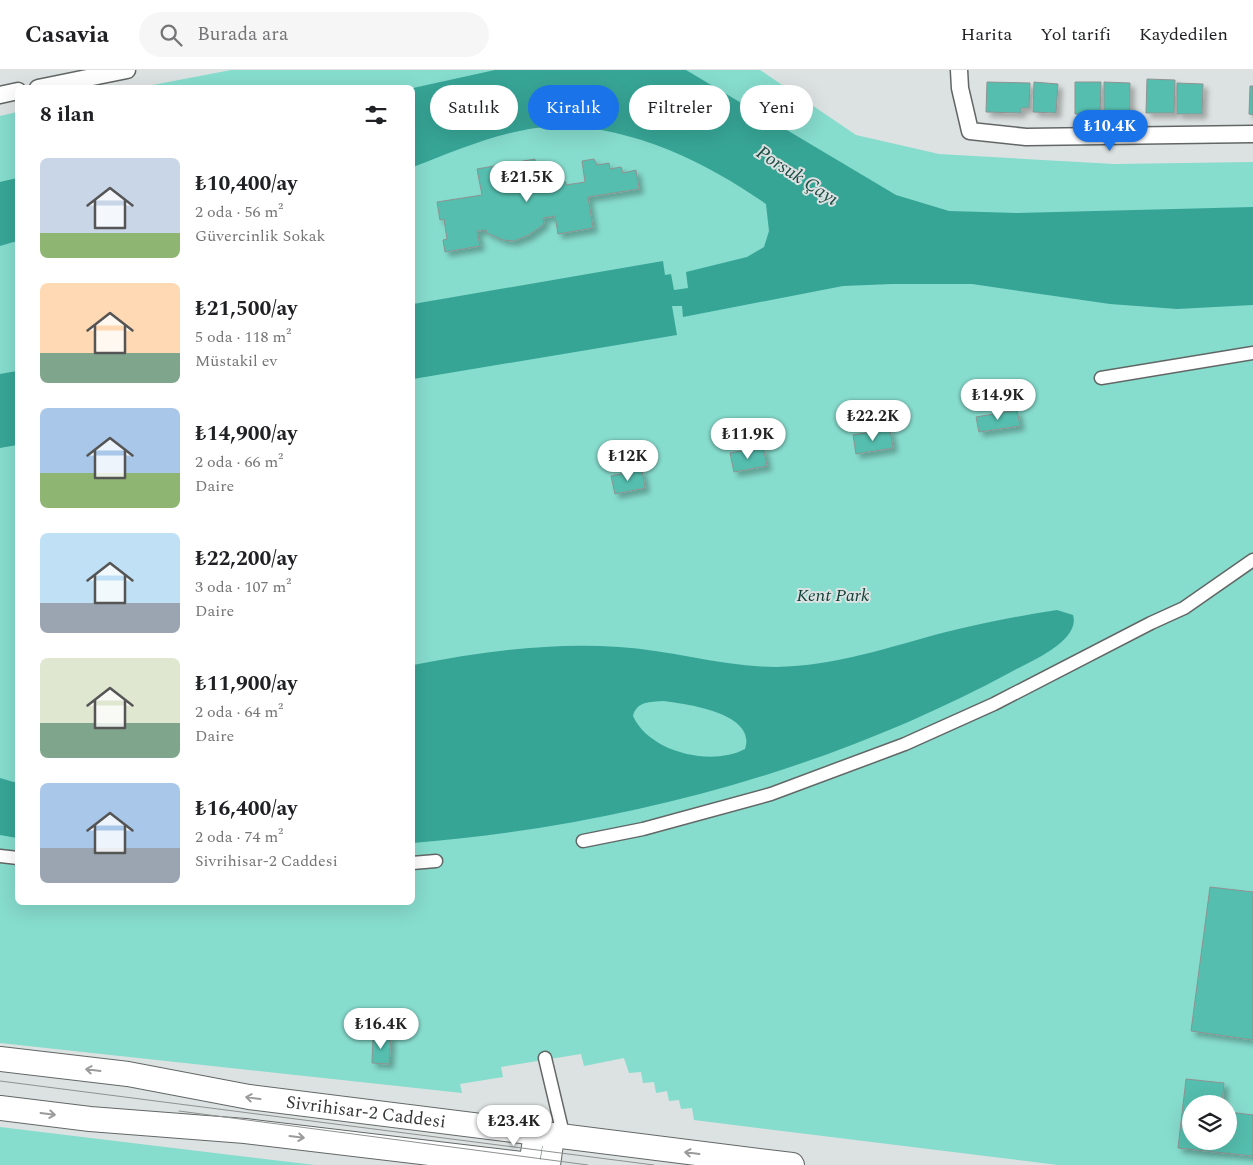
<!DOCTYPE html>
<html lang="tr">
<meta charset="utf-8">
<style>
body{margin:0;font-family:Spectral,serif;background:#f6f6f6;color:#202124;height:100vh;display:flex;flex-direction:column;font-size:19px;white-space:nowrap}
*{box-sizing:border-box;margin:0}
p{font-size:16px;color:#757577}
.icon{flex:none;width:28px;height:28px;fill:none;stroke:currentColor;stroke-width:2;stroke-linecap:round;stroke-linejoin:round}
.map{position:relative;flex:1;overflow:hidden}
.panel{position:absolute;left:15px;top:15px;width:400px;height:820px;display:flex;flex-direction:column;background:#fff;border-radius:8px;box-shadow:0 5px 20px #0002}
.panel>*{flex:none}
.hud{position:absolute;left:430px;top:15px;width:475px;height:45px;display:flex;gap:10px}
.controls{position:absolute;left:1182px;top:1025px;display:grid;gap:10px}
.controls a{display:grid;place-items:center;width:55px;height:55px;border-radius:50%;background:#fff;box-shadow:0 5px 20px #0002;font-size:25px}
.price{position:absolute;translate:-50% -42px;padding:0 11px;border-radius:18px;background:#fff;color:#222;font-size:16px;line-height:32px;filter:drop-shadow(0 1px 2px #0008)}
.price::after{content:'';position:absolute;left:50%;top:30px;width:15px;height:11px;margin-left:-8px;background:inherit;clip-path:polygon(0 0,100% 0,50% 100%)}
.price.current{background:#1a73e8;color:#fff}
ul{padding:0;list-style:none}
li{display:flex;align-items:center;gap:15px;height:125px;padding:0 25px}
li span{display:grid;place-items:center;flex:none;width:140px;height:100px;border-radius:8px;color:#555}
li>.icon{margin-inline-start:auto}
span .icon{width:60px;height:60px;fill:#fffc;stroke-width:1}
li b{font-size:21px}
h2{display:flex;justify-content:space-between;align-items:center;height:60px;padding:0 25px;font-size:21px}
.tag{padding:0 18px;border-radius:22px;background:#fff;box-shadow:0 5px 20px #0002;font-size:18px;line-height:45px}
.tag.current{background:#1a73e8;color:#fff}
header{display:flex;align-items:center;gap:30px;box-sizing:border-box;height:70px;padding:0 25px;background:#fff;border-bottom:1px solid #e0e0e0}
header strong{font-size:24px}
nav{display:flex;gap:28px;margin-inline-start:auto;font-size:18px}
.search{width:350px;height:45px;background:#f6f6f6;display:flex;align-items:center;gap:12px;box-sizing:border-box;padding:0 18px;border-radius:28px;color:#757577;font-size:19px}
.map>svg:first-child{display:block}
.green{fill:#86dccd;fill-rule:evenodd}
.water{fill:#37a596;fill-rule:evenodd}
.building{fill:#54beae;stroke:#8e9392;filter:url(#shadow)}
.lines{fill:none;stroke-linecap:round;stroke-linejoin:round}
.pedestrian-casing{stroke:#626766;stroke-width:15}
.minor-casing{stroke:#626766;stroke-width:19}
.tertiary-casing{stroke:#626766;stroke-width:22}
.secondary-casing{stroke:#626766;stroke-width:26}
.pedestrian{stroke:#fff;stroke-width:12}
.minor{stroke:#fff;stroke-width:16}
.tertiary{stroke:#fff;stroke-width:20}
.secondary{stroke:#fff;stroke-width:24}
.tram{stroke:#8d9190;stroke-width:1}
.oneway{stroke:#9a9b9a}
.labels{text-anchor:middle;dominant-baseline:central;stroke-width:4;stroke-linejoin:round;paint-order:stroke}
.park-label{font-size:18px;font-style:italic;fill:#10413a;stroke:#dce2e1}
.street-label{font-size:18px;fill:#353736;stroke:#dce2e1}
.water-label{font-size:19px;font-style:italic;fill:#1f4e47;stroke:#dce2e1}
</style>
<header>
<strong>Casavia</strong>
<div class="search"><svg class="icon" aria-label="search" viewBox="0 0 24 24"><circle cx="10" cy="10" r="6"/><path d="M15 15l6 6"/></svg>Burada ara</div>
<nav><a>Harita</a><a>Yol tarifi</a><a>Kaydedilen</a></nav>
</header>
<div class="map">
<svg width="1253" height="1095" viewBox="0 0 1253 1095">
<defs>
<filter id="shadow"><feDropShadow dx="4.5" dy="4.5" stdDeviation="2.5" flood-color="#0004"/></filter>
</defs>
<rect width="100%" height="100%" fill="#dce2e1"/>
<g class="green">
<path d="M231,0H760L856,65L939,84L1114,94L1253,92V1095H1058L694,1050L692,1038L681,1039L679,1030L669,1031L667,1021L656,1023L654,1012L643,1013L641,1002L629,1003L624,988L584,996L581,984L501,997L503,1007L460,1014L462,1023L0,973V46L17,42L18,832H412V18L142,17ZM1191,1034H1229V1071H1191Z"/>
<polygon points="0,1057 315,1095 0,1095"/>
</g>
<g class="water">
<path d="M495,0H686L896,125L949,141L1017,143L1253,137V235L1177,239L1110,234L972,214H892L843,216L683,247L682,236H672L677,265L413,309V234L663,191L665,205L671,204L674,220L688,218L686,202L747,187L764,177L769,161L766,134C702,89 616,48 536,58C493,64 453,82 413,97V18Z"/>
<polygon points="17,108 17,171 0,176 0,112"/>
<polygon points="17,301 17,375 0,378 0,304"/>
<path d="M1057,540L1073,545C1081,571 1029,592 1011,602C828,701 620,756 413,773V595C481,582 549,572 619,577C671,580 723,597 776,597C835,596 889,577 946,562C982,553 1019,546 1057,540ZM663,631C687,634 757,643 745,679C711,697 649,682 633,646C637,631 650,632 663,631Z"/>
<polygon points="0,708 17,713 17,768 0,765"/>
</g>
<g class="building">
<polygon points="1147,9 1175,10 1174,43 1146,43"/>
<polygon points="987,12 1030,13 1029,38 1021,38 1021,43 986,42"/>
<polygon points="1034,12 1058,14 1056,43 1033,42"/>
<polygon points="1075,12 1101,12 1100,44 1075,44"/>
<polygon points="1104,12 1130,13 1130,43 1104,43"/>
<polygon points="1177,13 1203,14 1202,44 1177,44"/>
<polygon points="1250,16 1253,16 1253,45 1249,44"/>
<polygon points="535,89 540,116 566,112 566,115 585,112 582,91 594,89 597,95 609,93 610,99 621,97 623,103 636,100 639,119 588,127 593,158 558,164 555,146 543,148 544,154 529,165 514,171 503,170 487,163 486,160 477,161 480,176 445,182 443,170 447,169 444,149 440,150 437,132 482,125 477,99"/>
<polygon points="1017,340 1020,356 979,362 976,347"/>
<polygon points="890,359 893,378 856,384 853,365"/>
<polygon points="763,377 767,396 734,402 730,383"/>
<polygon points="642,400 645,418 615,424 611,406"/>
<polygon points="1210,817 1253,822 1253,970 1191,961"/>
<polygon points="373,966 391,966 389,994 372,993"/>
<polygon points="1186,1009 1224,1013 1222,1034 1191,1034 1191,1071 1229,1071 1229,1042 1253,1045 1253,1086 1178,1078"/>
</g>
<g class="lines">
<defs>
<g id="pedestrian">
<polyline points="1101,308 1253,283"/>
<polyline points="583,771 643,759 771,724 905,674 994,634 1151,553 1184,538 1253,490"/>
<polyline points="0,786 18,788"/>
<polyline points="412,793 436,791"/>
<polyline points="545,988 564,1068"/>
</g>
<g id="minor">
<polyline points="959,0 960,18 970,61 1026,67 1253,64"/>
<polyline points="38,18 127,0"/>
<polyline points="0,25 18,21"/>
</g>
<g id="tertiary">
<polyline points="529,1095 534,1064"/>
<polyline points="550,1095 554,1067"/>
</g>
<g id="secondary">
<path id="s1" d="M0,989L128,1004L249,1027L792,1095"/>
<polyline points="0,1038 90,1049 245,1061 530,1095"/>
</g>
</defs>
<use href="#pedestrian" class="pedestrian-casing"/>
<use href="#minor" class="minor-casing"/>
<use href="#tertiary" class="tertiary-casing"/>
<use href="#secondary" class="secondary-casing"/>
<use href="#pedestrian" class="pedestrian"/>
<use href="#minor" class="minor"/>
<use href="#tertiary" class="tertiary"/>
<use href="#secondary" class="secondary"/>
<g class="tram">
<polyline points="0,1011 654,1095"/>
<polyline points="179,1041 588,1095"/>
</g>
</g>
<defs><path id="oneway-shaft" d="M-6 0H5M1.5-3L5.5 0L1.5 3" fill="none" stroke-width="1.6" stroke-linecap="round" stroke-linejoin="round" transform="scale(1.25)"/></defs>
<g class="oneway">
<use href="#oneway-shaft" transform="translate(93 1000) rotate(-173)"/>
<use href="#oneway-shaft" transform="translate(253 1028) rotate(-172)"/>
<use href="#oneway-shaft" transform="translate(48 1044) rotate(7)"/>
<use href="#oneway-shaft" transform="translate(297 1067) rotate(7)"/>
<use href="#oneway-shaft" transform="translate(692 1083) rotate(-173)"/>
</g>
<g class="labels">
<g class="park-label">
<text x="833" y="525">Kent Park</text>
</g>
<g class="street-label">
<text stroke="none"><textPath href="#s1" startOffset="370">Sivrihisar-2 Caddesi</textPath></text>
</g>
<g class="water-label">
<text transform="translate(797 106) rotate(33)">Porsuk Çayı</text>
</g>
</g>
</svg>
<div class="controls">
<a><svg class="icon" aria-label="layers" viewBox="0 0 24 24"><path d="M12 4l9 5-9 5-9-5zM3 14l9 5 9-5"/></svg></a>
</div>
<b class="price current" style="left:1110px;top:82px">₺10.4K</b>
<b class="price" style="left:527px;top:133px">₺21.5K</b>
<b class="price" style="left:998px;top:351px">₺14.9K</b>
<b class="price" style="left:873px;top:372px">₺22.2K</b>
<b class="price" style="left:748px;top:390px">₺11.9K</b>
<b class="price" style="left:628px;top:412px">₺12K</b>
<b class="price" style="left:381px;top:980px">₺16.4K</b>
<b class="price" style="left:514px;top:1077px">₺23.4K</b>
<div class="hud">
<a class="tag">Satılık</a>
<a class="tag current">Kiralık</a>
<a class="tag">Filtreler</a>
<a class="tag">Yeni</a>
</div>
<section class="panel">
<h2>8 ilan<svg class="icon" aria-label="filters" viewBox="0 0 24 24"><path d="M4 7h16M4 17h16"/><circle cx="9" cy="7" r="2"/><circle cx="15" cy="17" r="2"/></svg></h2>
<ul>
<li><span style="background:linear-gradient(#c9d6e8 75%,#8fb573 0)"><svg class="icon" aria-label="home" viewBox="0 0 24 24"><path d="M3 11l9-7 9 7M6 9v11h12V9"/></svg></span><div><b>₺10,400/ay</b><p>2 oda · 56 m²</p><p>Güvercinlik Sokak</p></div></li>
<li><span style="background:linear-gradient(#ffd9b3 70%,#7fa58c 0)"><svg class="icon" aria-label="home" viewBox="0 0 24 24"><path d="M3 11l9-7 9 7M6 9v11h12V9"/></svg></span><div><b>₺21,500/ay</b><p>5 oda · 118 m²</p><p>Müstakil ev</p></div></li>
<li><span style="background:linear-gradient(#a9c7e8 65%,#8fb573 0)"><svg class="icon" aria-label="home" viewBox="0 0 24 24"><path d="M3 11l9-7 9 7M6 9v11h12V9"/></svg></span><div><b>₺14,900/ay</b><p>2 oda · 66 m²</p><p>Daire</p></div></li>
<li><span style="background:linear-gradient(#bfe0f5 70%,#9aa5b1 0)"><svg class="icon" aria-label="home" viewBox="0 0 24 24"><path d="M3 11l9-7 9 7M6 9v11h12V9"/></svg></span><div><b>₺22,200/ay</b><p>3 oda · 107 m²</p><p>Daire</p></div></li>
<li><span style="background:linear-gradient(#dfe7d0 65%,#7fa58c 0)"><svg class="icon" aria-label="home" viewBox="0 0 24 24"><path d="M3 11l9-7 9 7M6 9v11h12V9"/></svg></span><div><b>₺11,900/ay</b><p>2 oda · 64 m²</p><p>Daire</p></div></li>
<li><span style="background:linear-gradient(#a9c7e8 65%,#9aa5b1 0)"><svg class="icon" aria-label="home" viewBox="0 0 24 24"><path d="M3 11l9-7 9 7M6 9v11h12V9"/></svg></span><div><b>₺16,400/ay</b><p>2 oda · 74 m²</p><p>Sivrihisar-2 Caddesi</p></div></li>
</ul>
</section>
</div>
